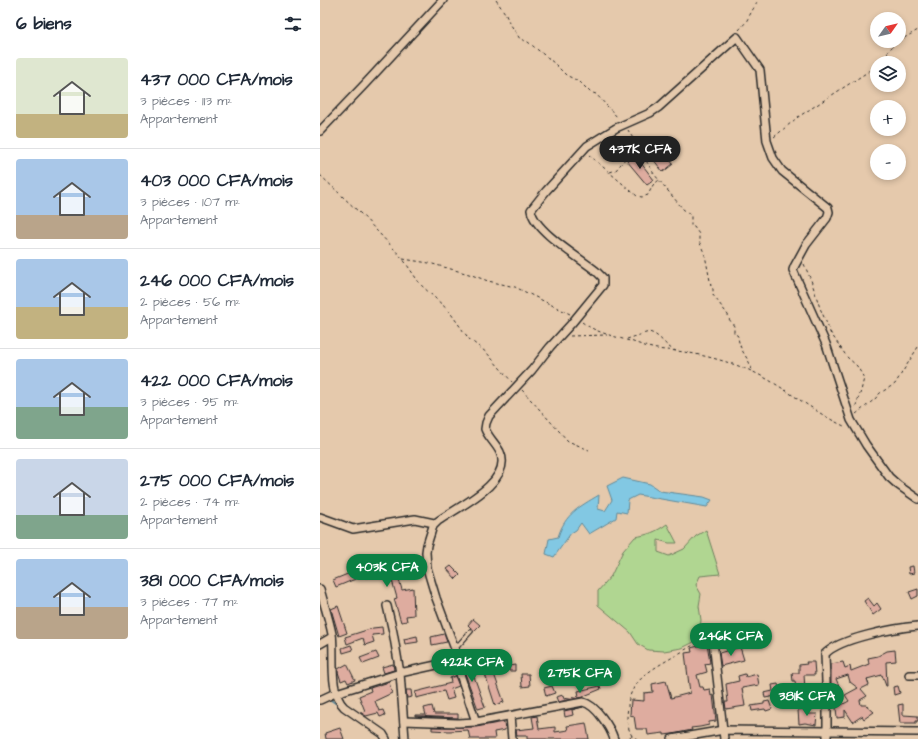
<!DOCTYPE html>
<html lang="fr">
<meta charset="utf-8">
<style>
body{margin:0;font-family:"Architects Daughter",sans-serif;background:#f6f6f7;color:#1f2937;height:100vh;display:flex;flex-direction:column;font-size:15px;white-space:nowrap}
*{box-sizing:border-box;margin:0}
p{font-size:13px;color:#747a83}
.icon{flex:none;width:22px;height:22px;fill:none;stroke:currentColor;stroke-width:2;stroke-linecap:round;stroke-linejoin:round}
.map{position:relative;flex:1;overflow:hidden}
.panel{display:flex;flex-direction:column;background:#fff;width:320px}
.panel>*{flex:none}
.needle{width:26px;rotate:56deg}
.controls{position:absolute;left:550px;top:12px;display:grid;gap:8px}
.controls a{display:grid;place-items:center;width:36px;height:36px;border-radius:50%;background:#fff;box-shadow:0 2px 6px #0003;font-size:20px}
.price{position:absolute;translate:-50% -34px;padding:0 9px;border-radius:14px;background:#0b8043;color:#fff;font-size:13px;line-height:26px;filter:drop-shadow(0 1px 2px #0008)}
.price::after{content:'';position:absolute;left:50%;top:24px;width:12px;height:9px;margin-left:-6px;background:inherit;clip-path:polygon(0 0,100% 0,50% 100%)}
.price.active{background:#222;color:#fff}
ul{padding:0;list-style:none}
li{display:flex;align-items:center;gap:12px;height:100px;padding:0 16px}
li+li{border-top:1px solid #e0e1e3}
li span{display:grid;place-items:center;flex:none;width:112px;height:80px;border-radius:4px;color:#555}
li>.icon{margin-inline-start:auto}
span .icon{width:48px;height:48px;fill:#fffc;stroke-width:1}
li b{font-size:17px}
h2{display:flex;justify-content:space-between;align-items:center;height:48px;padding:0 16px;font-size:17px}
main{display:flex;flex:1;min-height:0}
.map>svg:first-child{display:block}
.green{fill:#b0d691;stroke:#6e805e}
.water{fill:#82c8e3;stroke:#5f8999}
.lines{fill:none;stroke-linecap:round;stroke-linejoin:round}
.stream{stroke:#5f8999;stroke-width:2}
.building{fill:#deac9f;stroke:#2b2b2b}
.lane-casing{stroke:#2b2b2b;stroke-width:6}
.street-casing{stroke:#2b2b2b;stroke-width:10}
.path{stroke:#2b2b2b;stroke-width:1;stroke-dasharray:3 3;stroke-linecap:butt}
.lane{stroke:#e5c9ac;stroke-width:3.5}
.street{stroke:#e5c9ac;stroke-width:7}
</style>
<main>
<section class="panel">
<h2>6 biens<svg class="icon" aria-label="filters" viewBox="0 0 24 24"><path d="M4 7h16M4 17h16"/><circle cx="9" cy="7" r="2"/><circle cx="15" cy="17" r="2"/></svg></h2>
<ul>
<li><span style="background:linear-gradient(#dfe7d0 70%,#c2b280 0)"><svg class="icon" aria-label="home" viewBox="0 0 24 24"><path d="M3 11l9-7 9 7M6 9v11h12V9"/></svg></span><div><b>437 000 CFA/mois</b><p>3 pièces · 113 m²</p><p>Appartement</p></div></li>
<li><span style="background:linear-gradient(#a9c7e8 70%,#b9a48a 0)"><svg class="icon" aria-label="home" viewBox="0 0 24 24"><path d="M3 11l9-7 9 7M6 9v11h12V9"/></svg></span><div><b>403 000 CFA/mois</b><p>3 pièces · 107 m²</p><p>Appartement</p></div></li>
<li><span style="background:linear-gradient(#a9c7e8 60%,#c2b280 0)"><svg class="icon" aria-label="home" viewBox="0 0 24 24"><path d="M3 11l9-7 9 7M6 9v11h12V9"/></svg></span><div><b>246 000 CFA/mois</b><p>2 pièces · 56 m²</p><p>Appartement</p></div></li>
<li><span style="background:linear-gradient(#a9c7e8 60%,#7fa58c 0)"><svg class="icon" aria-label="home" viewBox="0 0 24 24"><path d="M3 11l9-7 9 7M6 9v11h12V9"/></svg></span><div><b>422 000 CFA/mois</b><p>3 pièces · 95 m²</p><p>Appartement</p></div></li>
<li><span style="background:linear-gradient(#c9d6e8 70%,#7fa58c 0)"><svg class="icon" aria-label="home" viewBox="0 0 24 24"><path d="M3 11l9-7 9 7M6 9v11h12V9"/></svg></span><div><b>275 000 CFA/mois</b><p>2 pièces · 74 m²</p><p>Appartement</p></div></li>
<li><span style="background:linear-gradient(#a9c7e8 60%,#b9a48a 0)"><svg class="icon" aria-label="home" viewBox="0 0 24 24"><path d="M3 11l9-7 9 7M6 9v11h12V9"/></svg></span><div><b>381 000 CFA/mois</b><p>3 pièces · 77 m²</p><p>Appartement</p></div></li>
</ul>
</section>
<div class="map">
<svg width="598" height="739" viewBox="0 0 598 739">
<rect width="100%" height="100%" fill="#e5c9ac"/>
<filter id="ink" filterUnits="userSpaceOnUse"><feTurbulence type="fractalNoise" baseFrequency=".025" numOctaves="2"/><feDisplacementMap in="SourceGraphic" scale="8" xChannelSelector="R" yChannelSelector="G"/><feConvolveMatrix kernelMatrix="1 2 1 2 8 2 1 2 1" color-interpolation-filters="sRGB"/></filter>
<g filter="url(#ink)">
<path class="green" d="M347,524L357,543H349L338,540V552L349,556L364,549L376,536L386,530L400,574L380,576L376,585L381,594L379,606L381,620L380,630L374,642L362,648L344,651L328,650L318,644L310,632L278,605V591L291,576L303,551L315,537C327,535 336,532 347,524Z"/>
<path class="water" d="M303,478L330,484L340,491L384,497L392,500L387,507L318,495L308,500L307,513L297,511L296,518L269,534L261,523L256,530L251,533L234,557L226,554L229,539L238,537C245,514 259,507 279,495L278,509L285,511L292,500L287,486Z"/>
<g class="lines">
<polyline class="stream" points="8,698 21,707"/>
</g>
<g class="building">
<polygon points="320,139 329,144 335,140 353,164 343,172 323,146"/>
<polygon points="314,154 334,180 327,185 307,161"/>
<polygon points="74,561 82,590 93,588 94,615 86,616 87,621 81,622 74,599 77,598 69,570 53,574 46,578 45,575 16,587 13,580 30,573 31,575 60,565 61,567"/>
<polygon points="131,566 140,575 136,579 127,569"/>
<polygon points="593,566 594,573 589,574 588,567"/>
<polygon points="598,589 598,596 592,599 589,592"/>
<polygon points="548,598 554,606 557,603 561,609 553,615 544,601"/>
<polygon points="18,606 27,633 19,636 11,609"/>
<polygon points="153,619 160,625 154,631 148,625"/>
<polygon points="62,627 63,634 52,635 54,642 45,645 43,638 27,644 25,637 53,628"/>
<polygon points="124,634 127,642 112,645 111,637"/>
<polygon points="97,636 98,642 85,644 84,639"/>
<polygon points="382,643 387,643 390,663 385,664 387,672 377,675 380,687 383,687 384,690 390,689 391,696 393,695 396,721 389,722 389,725 380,727 371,728 372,730 352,734 344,735 344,733 328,735 327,729 316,729 314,716 310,715 311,700 324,701 324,693 333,692 332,684 346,681 351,698 370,693 365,653 372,652 371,648 382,645"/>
<polygon points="31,645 33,650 23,653 22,648"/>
<polygon points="420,647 424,660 401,666 399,653"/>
<polygon points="575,650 576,661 566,662 567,686 566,686 562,675 547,679 549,685 541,689 547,696 540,700 541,705 546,705 554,712 544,719 542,716 533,722 525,710 525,717 517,718 516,708 529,701 525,695 538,688 530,682 528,675 516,679 521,690 515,694 513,691 511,692 511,664 523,662 525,668 530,666 531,671 549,664 548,658 558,656 567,651"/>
<polygon points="56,652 59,658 43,664 40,658"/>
<polygon points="147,657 165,707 158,709 140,660"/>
<polygon points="184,662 186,669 174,674 184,702 175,705 165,674 164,674 162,668 169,665 170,667"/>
<polygon points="486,662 494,662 495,675 484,675 485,689 476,691 475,681 473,681 472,673 479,673 479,665 487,664"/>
<polygon points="27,664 35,680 28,683 26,679 21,681 18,672 18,669"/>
<polygon points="73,664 74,670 64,673 62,667"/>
<polygon points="195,665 195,671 189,671 189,666"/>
<polygon points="274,666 274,667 278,667 279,672 264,674 255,678 252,671"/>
<polygon points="240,667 244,678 236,680 232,670"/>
<polygon points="201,674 209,674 210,686 202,687"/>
<polygon points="425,674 426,677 437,674 439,685 422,688 425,706 406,709 405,702 408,702 406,684 419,681 418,676"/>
<polygon points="135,676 139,686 131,689 134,698 127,700 124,691 96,698 95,692 131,683 130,678"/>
<polygon points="69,682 72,693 55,701 59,711 63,710 65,715 60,717 58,713 46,716 40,712 45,711 39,696 51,691 50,688"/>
<polygon points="458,684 461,695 445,698 444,693 453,691 452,685"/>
<polygon points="232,686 235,693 226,696 224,688"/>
<polygon points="280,686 281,689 264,696 264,697 238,702 236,697 243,695 244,699 259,696 258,691"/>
<polygon points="578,686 580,693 574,695 573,687"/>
<polygon points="86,690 91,690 92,697 87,698"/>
<polygon points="466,691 467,701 462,702 461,692"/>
<polygon points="449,701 452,709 446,711 445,709 432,711 431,706 444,704 444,702"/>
<polygon points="583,704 583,715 598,716 598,721 596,721 596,723 580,723 578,705"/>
<polygon points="112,706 114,714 138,714 138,718 95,716 95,715 106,715 104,708"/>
<polygon points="263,707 252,710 253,715 245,717 244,711"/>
<polygon points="485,708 487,714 497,714 496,725 485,723 479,724 478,710"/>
<polygon points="217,716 219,729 235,727 235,732 248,730 247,726 266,723 269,739 207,739 207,736 197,736 196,730 214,728 212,717"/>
<polygon points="184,722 185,730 174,732 175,739 150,739 148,730 129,731 112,730 112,727 156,727"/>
<polygon points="20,728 24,739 6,739 5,733"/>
</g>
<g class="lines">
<defs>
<polyline id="lane" points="135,649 151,631"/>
<g id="street">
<polyline points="0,131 45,84 123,0"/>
<polyline points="0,517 33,529 95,519 114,523"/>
<path d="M0,589C4,604 9,619 12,634C15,655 8,691 24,707L63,734L66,739"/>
<polyline points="393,641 404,739"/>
<polyline points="0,644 12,637"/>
<polyline points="135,659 156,722"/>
<polyline points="589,675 598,675"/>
<polyline points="0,700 13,694 80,673 73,632 67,606"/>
<polyline points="190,716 192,739"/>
<path d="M84,721L138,723L156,722L263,702C276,705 290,727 294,739"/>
<path d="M85,739L80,673L130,662L135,659V649L116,598L107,568L106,552L107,545L113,526L118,521C136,508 194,482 180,452C176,444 168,437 165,429L166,423L169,416L212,370L230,347L251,324L283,285V278L276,271C260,258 214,231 211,210L226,191L267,146L296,128L330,113L339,107L417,37L440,70L447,141L453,158L462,171L508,208L509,212L507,218L486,245L474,267L473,270L506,344L531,420L546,445L569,477L578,485L598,499"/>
<polyline points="352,739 404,730 598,732"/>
<path d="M507,739V711L505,654C520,638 575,628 598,626"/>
</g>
</defs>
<use href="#lane" class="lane-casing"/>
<use href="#street" class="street-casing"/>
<g class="path">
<polyline points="176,0 185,13 189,22 200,39 208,42 234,63 246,75 260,82 270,92 276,94 298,118"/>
<polyline points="419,30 426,22 438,0"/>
<polyline points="579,41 598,30"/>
<polyline points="560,63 570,49 578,41"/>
<path d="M308,130L334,174L363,209L371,215V226L374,227L379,234V241L385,255L391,286L393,289V295L408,315L409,319L414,326V333L418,336C419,352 430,358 432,371"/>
<polyline points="454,137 478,117 557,66"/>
<polyline points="269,155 317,196 322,197 328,195 333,185 339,180"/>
<polyline points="290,172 296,170 305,159"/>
<polyline points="0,175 41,214 74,249 83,259 100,284 129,311 149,339 167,353 192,382"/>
<polyline points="83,259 109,263 149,274 168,281 195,287 250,314"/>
<polyline points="484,264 491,280 500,308 507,324 511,335"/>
<path d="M262,322C275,332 290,335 306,340C315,342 323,346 332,348C340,350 349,350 357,351C379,354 403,360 424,368C460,382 489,410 524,426L526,425"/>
<polyline points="510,332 527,357 537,366 544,378 541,391 535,408"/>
<polyline points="250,336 287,335"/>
<path d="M307,339L329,332C341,335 345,347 356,351"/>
<polyline points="202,390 248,441 269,450"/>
<polyline points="536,414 555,399 560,393 575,384 598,347"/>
<path d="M312,736C307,727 306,718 308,708C308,705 308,700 310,696C317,675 340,665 358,654C367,649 376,642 386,641"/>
<polyline points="304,739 312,736 317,739"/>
</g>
<use href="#lane" class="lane"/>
<use href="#street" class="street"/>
</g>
</g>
</svg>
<div class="controls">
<a><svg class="needle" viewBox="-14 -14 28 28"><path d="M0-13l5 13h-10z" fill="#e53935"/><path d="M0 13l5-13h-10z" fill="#747a83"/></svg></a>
<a><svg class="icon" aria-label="layers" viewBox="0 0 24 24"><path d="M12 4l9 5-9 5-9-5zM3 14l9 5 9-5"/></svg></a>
<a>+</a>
<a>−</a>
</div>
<b class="price active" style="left:320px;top:170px">437K CFA</b>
<b class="price" style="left:67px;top:588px">403K CFA</b>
<b class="price" style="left:411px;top:657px">246K CFA</b>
<b class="price" style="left:152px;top:683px">422K CFA</b>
<b class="price" style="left:260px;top:694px">275K CFA</b>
<b class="price" style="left:487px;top:717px">381K CFA</b>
</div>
</main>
